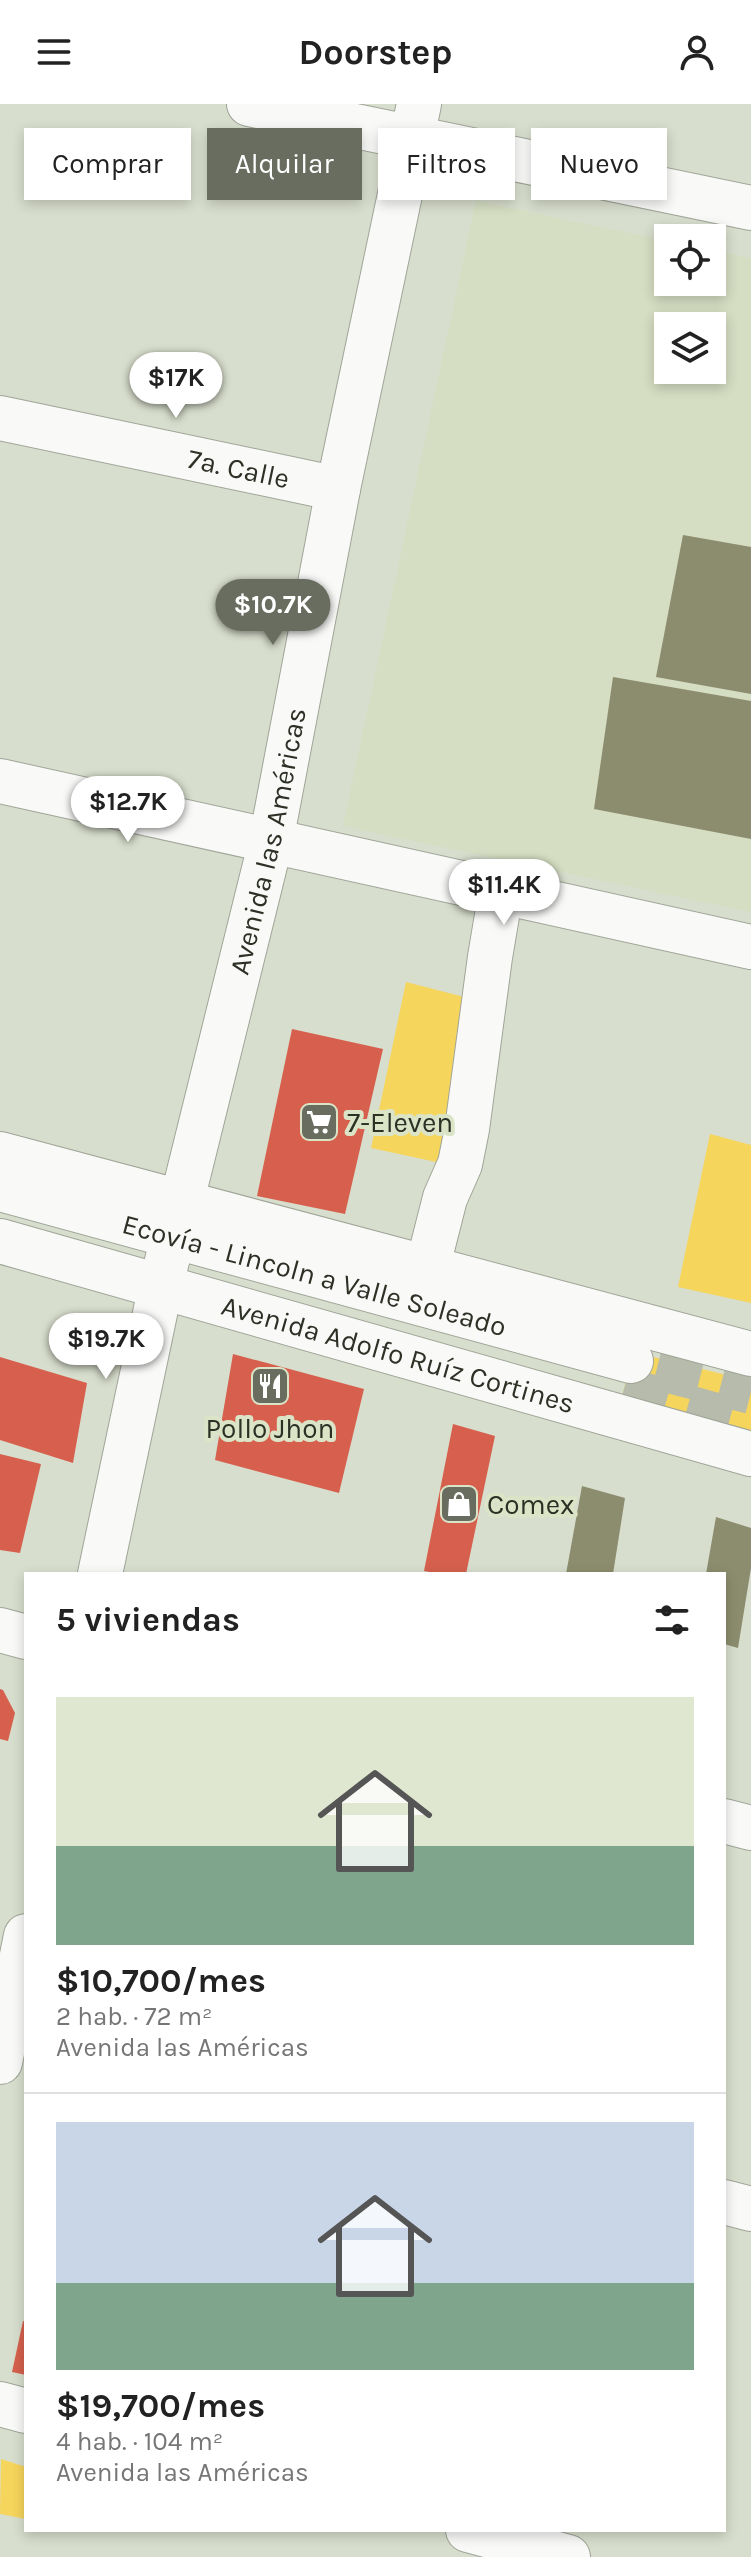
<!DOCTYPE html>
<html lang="es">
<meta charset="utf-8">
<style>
body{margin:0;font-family:Karla,sans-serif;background:#f2f2f2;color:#222;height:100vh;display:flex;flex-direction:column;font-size:30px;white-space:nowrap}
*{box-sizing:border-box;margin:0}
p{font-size:26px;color:#767676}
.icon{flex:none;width:44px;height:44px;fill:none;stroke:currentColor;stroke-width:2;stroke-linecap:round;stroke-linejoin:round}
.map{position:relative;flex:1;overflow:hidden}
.panel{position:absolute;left:24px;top:1468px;width:702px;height:960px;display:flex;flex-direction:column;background:#fff;border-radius:0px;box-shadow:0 4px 12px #0003}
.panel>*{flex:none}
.guide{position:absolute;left:24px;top:24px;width:704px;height:72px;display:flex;gap:16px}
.fabs{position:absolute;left:654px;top:120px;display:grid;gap:16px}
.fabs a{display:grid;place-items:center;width:72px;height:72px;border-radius:0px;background:#fff;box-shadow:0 4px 12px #0003;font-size:40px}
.price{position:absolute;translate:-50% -68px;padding:0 18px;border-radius:28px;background:#fff;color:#222;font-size:26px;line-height:52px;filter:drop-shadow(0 2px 4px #0008)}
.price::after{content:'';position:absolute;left:50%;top:48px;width:24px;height:18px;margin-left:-12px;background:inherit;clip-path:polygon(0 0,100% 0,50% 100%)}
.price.on{background:#696d60;color:#fff}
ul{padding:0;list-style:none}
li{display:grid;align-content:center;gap:16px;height:424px;padding:0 32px}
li+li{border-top:2px solid #e0e0e0}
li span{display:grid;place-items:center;height:248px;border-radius:0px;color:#555}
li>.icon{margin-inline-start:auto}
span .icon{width:144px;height:144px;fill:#fffc;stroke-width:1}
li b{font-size:34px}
h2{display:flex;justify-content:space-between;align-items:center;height:96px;padding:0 32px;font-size:34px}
.pill{padding:0 28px;border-radius:0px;background:#fff;box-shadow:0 4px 12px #0003;font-size:28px;line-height:72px}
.pill.on{background:#696d60;color:#fff}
header{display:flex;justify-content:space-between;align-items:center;height:104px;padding:0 32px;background:#fff;font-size:36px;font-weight:700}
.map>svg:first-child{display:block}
.built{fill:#d5ddc2;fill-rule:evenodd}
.homes{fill:#f6d55c}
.shops{fill:#d6604d}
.industry{fill:#8c8c6e}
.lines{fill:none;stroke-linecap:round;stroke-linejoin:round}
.minor-tunnel{stroke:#b6bbab;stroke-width:44;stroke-dasharray:44 22;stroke-linecap:butt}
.minor-casing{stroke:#a0a598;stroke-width:46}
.major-casing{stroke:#a0a598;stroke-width:46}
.minor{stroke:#f9faf8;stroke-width:44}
.major{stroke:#f9faf8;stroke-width:44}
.labels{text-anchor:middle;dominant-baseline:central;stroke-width:8;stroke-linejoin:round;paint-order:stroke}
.street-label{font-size:28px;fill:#2d3025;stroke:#dbe4c7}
.poi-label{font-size:28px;fill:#2d3025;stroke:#dbe4c7;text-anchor:start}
</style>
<header><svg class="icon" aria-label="menu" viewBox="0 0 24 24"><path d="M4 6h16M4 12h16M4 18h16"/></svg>Doorstep<svg class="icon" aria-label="person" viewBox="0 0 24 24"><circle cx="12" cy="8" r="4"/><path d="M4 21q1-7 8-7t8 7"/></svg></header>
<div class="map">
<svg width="751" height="2453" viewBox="0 0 751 2453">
<rect width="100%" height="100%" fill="#d8decd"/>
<path class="built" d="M476,97L668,137V178H712V146L751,154V808L343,722ZM668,222H712V266H668Z"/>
<g class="homes">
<polygon points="406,878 472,895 441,1059 371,1044"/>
<polygon points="710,1030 751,1041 751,1199 678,1183"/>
<polygon points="633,1248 751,1277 751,1332 621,1297"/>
<polygon points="1,2355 26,2363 26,2415 0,2410"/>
</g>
<g class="shops">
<polygon points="292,925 383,945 345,1110 257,1092"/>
<polygon points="233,1250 364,1285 339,1389 215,1356"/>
<polygon points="0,1253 87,1279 73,1359 0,1336"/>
<polygon points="453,1320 495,1332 466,1470 440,1470 424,1467"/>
<polygon points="0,1350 41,1360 20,1449 0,1446"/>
<polygon points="0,1585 3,1586 15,1609 8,1637 0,1635"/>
<polygon points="23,2217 26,2218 26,2271 12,2268"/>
</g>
<g class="industry">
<polygon points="683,431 751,443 751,590 656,573"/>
<polygon points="613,573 751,597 751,735 594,705"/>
<polygon points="582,1382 625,1394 613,1470 566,1470"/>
<polygon points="716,1413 751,1424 751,1464 738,1544 724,1540 724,1470 706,1470"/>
</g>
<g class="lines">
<g class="minor-tunnel">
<polyline points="657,1264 751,1288"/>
<polyline points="624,1285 751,1321"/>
</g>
<defs>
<g id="minor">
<polyline points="249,0 751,104"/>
<path id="s1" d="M0,314L338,385"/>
<polyline points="0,677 751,843"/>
<path id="s2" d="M0,1085L631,1257"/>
<polyline points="427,1165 445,1094 460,1060 467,1025 490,853 501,788"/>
<polyline points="0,1526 26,1533"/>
<polyline points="724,1717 751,1724"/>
<polyline points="724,2098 751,2105"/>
<polyline points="0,2300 26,2307"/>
<polyline points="468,2426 568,2453"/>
</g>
<g id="major">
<polyline points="0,1050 751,1250"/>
<path id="s3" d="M0,1137L751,1350"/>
<path id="s4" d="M100,1470L161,1181L271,737L338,385L419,0"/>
<polyline points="0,1958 26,1832"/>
</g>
</defs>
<use href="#minor" class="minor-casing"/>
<use href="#major" class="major-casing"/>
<use href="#minor" class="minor"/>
<use href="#major" class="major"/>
</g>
<defs>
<symbol id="supermarket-square" viewBox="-11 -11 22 22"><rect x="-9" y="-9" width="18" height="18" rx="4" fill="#696d60" stroke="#dbe4c7"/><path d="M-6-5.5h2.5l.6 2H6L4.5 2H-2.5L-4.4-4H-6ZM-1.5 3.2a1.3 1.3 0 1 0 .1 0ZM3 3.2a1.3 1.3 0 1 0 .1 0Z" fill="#fff"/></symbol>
<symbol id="restaurant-square" viewBox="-11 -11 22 22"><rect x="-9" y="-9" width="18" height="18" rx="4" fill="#696d60" stroke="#dbe4c7"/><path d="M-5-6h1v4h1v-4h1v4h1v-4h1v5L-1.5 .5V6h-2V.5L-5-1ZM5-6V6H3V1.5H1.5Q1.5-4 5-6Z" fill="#fff"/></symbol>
<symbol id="shop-square" viewBox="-11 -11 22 22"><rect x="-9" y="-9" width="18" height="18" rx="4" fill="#696d60" stroke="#dbe4c7"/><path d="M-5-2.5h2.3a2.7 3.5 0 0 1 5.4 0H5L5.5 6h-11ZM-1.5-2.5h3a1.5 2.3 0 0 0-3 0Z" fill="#fff"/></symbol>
</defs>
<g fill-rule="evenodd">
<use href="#supermarket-square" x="297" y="996" width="44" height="44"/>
<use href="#restaurant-square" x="248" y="1260" width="44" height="44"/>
<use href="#shop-square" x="437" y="1378" width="44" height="44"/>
</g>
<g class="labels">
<g class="street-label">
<text stroke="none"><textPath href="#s1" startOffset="244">7a. Calle</textPath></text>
<text stroke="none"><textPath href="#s4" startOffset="752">Avenida las Américas</textPath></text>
<text stroke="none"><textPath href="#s2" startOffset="326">Ecovía - Lincoln a Valle Soleado</textPath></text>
<text stroke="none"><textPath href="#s3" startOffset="414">Avenida Adolfo Ruíz Cortines</textPath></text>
</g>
<g class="poi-label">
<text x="347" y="1018">7-Eleven</text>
<text x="270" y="1324" text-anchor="middle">Pollo Jhon</text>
<text x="487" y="1400">Comex</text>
</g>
</g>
</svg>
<div class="fabs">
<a><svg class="icon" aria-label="locate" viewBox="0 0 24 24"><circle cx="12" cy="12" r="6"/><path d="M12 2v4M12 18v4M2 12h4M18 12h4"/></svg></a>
<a><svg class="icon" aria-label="layers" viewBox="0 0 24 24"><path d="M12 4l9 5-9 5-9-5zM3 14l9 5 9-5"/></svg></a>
</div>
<b class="price" style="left:176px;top:316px">$17K</b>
<b class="price on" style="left:273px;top:543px">$10.7K</b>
<b class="price" style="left:128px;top:740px">$12.7K</b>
<b class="price" style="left:504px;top:823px">$11.4K</b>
<b class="price" style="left:106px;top:1277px">$19.7K</b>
<div class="guide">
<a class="pill">Comprar</a>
<a class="pill on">Alquilar</a>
<a class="pill">Filtros</a>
<a class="pill">Nuevo</a>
</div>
<section class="panel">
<h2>5 viviendas<svg class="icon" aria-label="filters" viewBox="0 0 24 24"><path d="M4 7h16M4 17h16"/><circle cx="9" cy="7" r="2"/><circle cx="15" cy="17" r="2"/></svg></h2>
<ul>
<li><span style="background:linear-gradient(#dfe7d0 60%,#7fa58c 0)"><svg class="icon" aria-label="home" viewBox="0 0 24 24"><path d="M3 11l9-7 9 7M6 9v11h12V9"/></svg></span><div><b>$10,700/mes</b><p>2 hab. · 72 m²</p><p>Avenida las Américas</p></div></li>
<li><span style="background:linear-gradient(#c9d6e8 65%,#7fa58c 0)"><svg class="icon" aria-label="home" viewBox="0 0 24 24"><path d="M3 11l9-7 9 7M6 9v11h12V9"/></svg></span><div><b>$19,700/mes</b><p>4 hab. · 104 m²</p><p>Avenida las Américas</p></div></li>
</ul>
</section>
</div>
